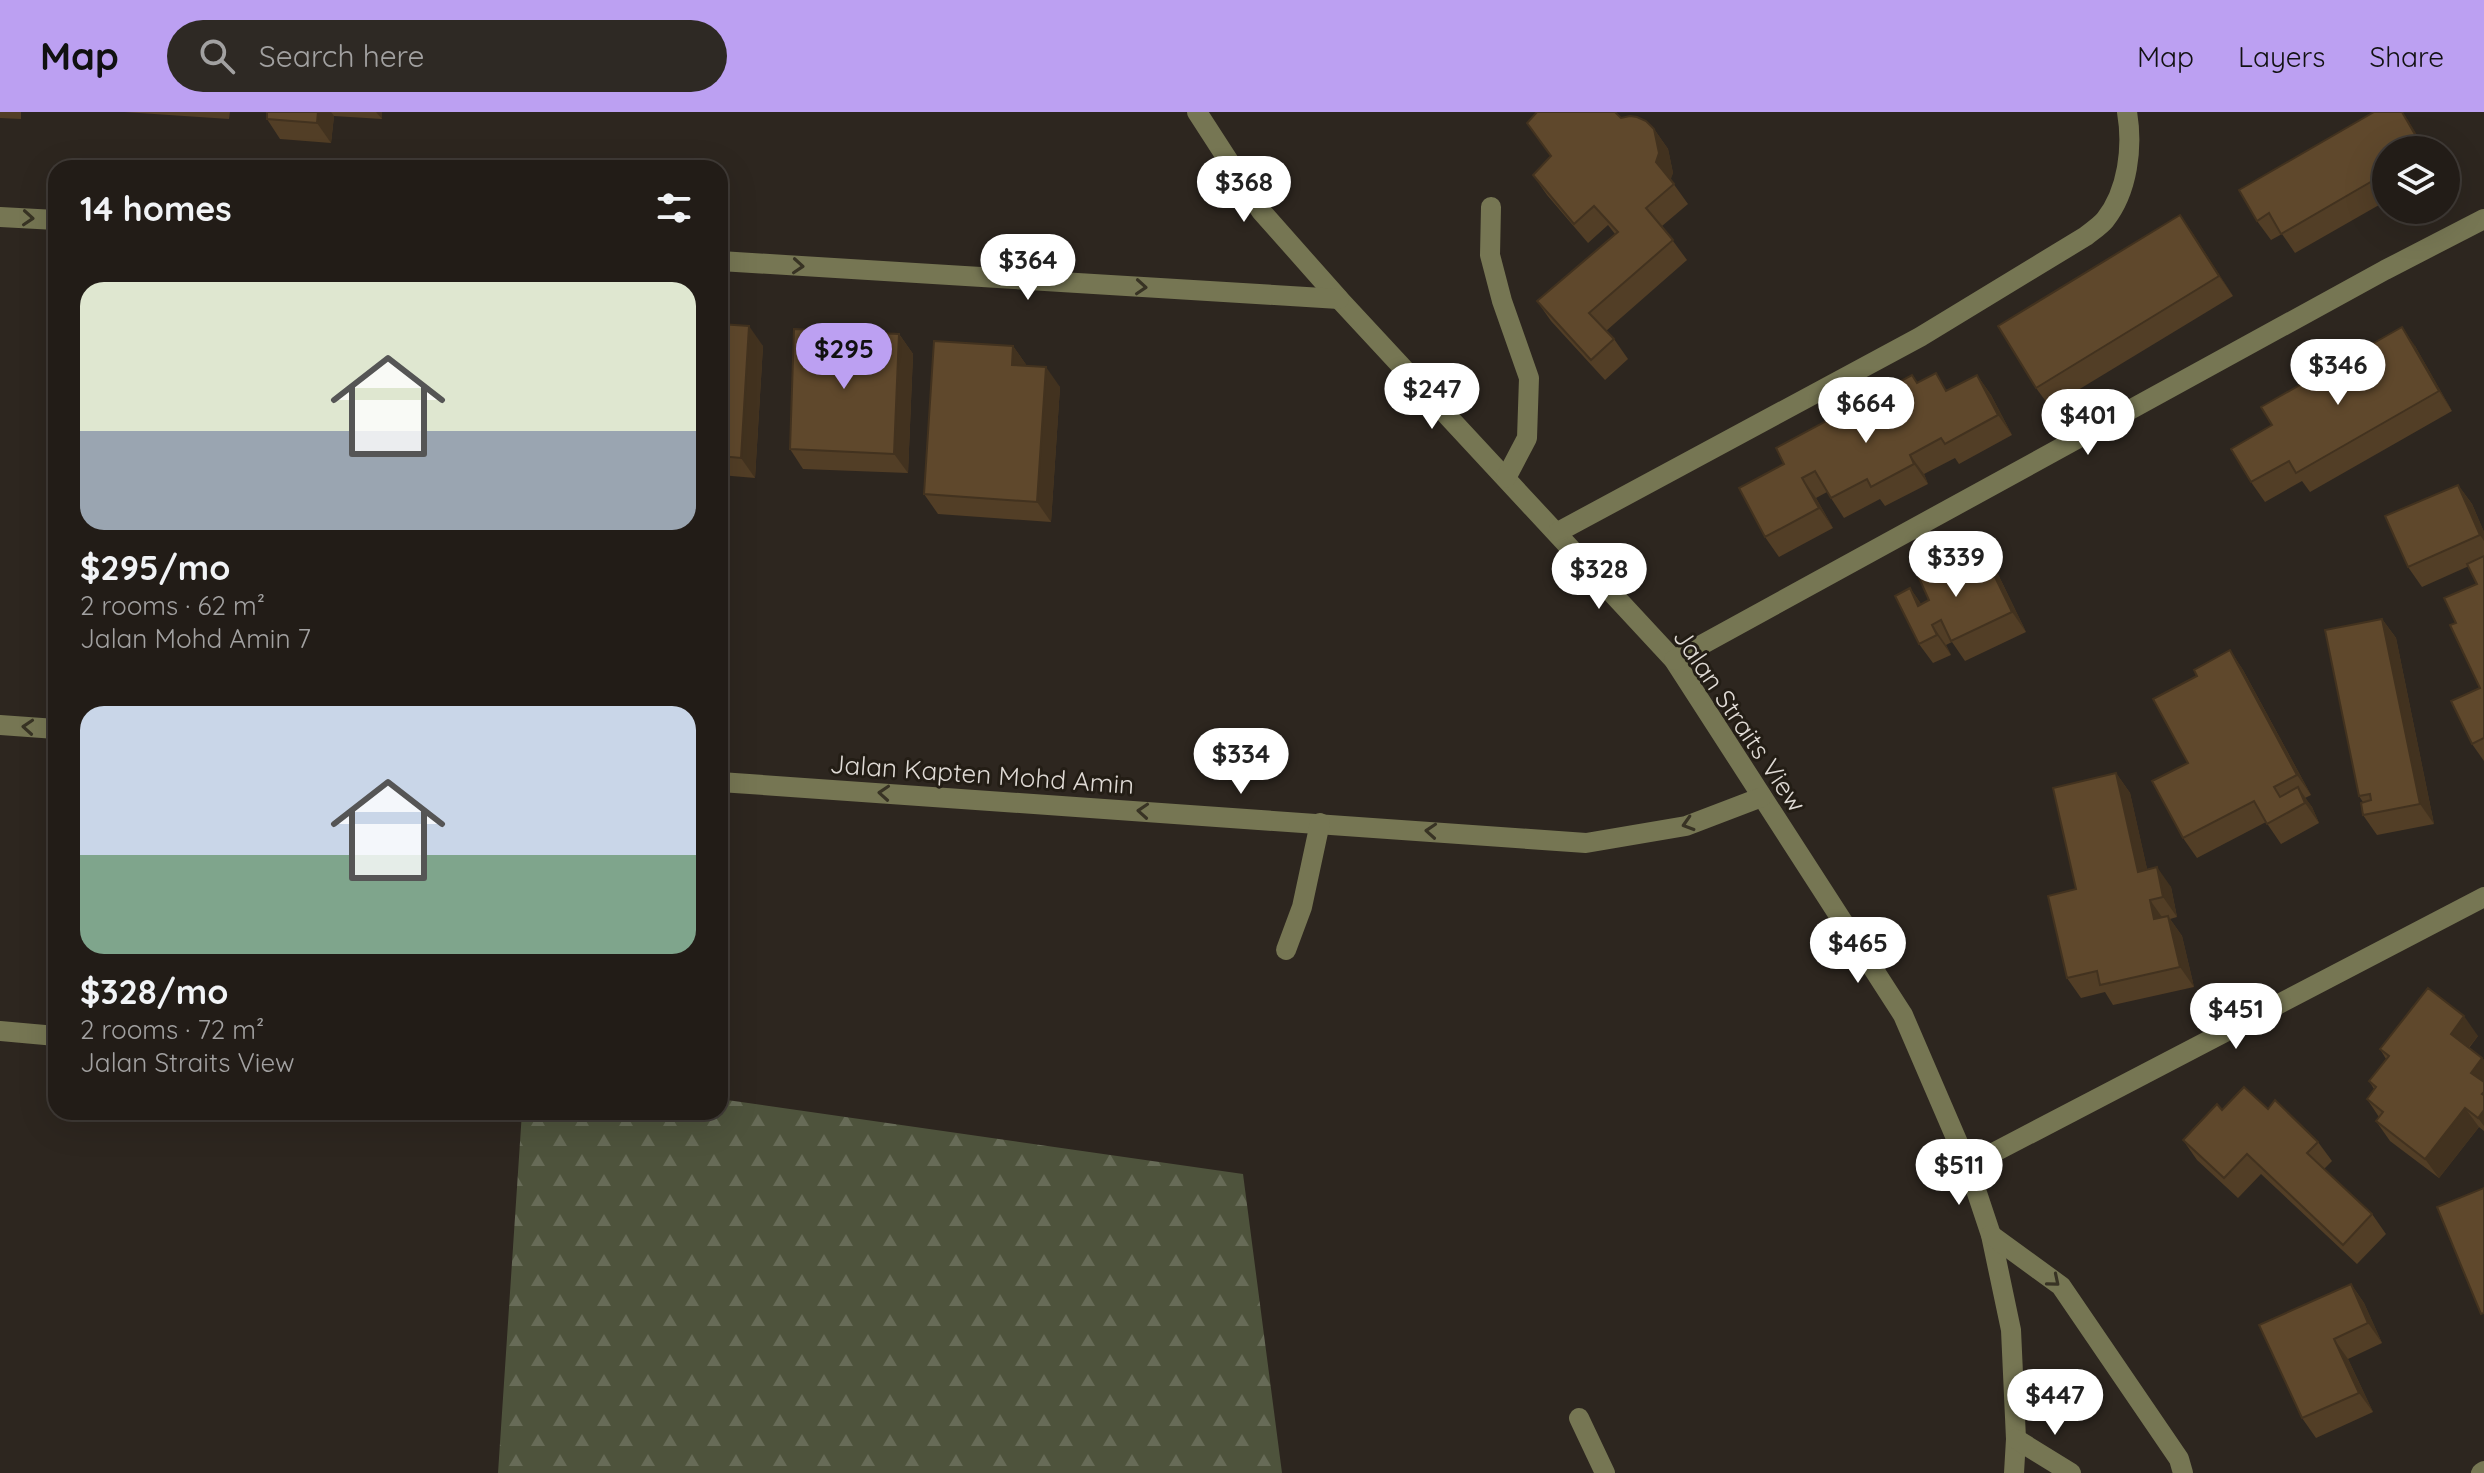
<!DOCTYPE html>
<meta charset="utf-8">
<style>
body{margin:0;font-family:Quicksand,sans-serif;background:#2e2924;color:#f1f3f6;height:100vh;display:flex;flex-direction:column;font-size:30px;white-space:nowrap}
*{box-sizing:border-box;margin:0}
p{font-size:26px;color:#a2a1a1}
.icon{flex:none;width:44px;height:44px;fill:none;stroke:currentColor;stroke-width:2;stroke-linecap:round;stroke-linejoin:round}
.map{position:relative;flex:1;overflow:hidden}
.side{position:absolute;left:48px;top:48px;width:680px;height:960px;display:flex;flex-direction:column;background:#221c17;border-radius:24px;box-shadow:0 8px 32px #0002,0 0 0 2px #3f3a36}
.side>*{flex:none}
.buttons{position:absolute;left:2372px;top:24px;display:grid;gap:16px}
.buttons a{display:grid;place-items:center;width:88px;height:88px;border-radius:50%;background:#221c17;box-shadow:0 8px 32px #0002,0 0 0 2px #3f3a36;font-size:40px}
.price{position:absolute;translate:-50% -68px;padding:0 18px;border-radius:28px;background:#fff;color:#222;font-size:26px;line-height:52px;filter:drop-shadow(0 2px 4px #0008)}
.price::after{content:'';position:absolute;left:50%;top:48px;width:24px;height:18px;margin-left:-12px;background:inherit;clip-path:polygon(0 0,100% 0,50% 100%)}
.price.current{background:#bca0f2;color:#111}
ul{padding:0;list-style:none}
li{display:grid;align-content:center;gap:16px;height:424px;padding:0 32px}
li span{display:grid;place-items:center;height:248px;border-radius:24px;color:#555}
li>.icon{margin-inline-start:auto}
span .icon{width:144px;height:144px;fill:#fffc;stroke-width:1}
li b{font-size:34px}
h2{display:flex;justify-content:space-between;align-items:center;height:96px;padding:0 32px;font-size:34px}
header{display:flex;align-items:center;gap:48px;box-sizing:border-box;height:112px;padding:0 40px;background:#bca0f2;color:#111}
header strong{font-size:38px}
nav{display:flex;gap:44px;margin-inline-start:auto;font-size:28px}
.search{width:560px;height:72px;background:#2e2924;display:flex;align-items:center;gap:20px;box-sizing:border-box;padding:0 28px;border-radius:44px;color:#a2a1a1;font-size:30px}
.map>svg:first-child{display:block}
.forest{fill:url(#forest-firs)}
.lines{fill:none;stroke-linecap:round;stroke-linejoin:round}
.minor{stroke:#767653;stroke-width:20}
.wall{fill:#523e26}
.shaded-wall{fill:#42321f}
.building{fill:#5f482c;stroke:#42321f;stroke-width:2}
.oneway{stroke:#383324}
.labels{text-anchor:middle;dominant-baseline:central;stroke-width:6;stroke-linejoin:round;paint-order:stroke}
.street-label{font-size:26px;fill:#dfdad5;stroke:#231d15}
</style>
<header>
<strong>Map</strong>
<div class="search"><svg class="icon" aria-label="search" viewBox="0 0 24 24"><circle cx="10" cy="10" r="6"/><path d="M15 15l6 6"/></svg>Search here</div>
<nav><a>Map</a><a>Layers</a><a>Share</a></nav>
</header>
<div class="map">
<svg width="2484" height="1361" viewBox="0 0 2484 1361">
<defs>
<pattern id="forest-firs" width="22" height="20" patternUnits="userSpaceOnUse" patternTransform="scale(2)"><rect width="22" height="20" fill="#4e533c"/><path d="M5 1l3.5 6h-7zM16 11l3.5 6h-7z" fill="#676b57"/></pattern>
</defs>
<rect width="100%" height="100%" fill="#2d261f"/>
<polygon class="forest" points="720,987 1243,1062 1282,1361 498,1361 522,1000 720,1000"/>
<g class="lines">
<g class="minor">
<polyline points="1197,0 1261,99 1339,187 1674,548 1903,903 1968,1054 1991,1123 2011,1218 2016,1327 2014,1361"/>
<polyline points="1491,95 1490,143 1502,189 1529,266 1527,326 1506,366"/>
<polyline points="0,105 56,108"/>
<polyline points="720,149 1339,187"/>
<path d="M1558,420L1920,225L2086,124C2092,119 2100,114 2105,108C2128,79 2133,35 2127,0"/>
<polyline points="1674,548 2385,158 2484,107"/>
<polyline points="0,613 56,617"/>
<polyline points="720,670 1586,731 1686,714 1762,685"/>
<polyline points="1286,838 1302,795 1320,711"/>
<polyline points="0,919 56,924"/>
<polyline points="1968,1054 2484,785"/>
<polyline points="1991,1123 2061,1174 2179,1347 2183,1361"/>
<polyline points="1579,1306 1605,1361"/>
<polyline points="2016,1327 2071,1361"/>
<polyline points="2481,1361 2484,1359"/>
</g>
</g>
<g class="wall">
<polygon points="0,0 21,0 21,7 0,6"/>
<polygon points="124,0 230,0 229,7"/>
<polygon points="267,0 382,0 382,7 334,4 331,31 280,27 267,7"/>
<polygon points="1621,6 1654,17 1668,37 1673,61 1670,67 1688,92 1662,114 1687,148 1606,219 1614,227 1628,247 1605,268 1551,209 1537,189 1615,122 1608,113 1588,131 1547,83 1533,63 1551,44 1527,11"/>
<polygon points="2408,8 2386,38 2386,89 2295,141 2282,122 2271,128 2257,109"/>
<polygon points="2180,103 2233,184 2050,295 2036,276"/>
<polygon points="720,212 763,234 755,366 720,363"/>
<polygon points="899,222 913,242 908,361 803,357 790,337"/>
<polygon points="1013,234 1027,254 1060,275 1051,410 938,402 924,382"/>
<polygon points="2415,234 2452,299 2310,380 2302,369 2265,390 2251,370"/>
<polygon points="1977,263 1991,283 2012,323 1959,352 1955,346 1924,362 1928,372 1885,394 1880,387 1844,406 1827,380 1816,386 1833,416 1779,445 1765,425 1784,352 1918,271 1948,278"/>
<polygon points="2458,373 2472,392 2484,420 2484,649 2472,632 2480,576 2456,511 2477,472 2469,454 2422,475 2408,455"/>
<polygon points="1981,436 1995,456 2026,520 1965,549 1952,530 1946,533 1951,543 1933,551 1919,532 1910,476 1921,492 1929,488"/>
<polygon points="2382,507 2396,526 2434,712 2377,723 2363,703 2363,690 2359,684"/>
<polygon points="2230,538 2243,558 2311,683 2305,686 2312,695 2319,711 2281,732 2266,710 2197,746 2183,726 2188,651 2197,564"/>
<polygon points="2116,661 2130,681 2147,757 2171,775 2177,805 2170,807 2182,824 2194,875 2113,893 2105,880 2081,886 2067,866 2076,777"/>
<polygon points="2478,924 2469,936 2484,948 2484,1019 2479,1015 2439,1066 2390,1029 2376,1009 2379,1005 2367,987 2374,977 2369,969 2386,947 2380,937"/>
<polygon points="2222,998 2318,1030 2332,1049 2324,1057 2372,1102 2386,1122 2357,1152 2261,1062 2238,1086 2197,1048 2183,1028"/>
<polygon points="2351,1172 2364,1191 2382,1231 2348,1247 2373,1300 2316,1326 2302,1306"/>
</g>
<g class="shaded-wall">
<polygon points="318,0 331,0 334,4 331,31 317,11"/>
<polygon points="376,0 382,0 382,7"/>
<polygon points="2402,0 2408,8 2426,38 2424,38"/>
<polygon points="1654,17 1668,37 1673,61 1670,70 1656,50"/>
<polygon points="2180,103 2194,123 2233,184 2219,164"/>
<polygon points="749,214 763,234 755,366 741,346"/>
<polygon points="2402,215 2415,234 2452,299 2439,279"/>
<polygon points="899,222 913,242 908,361 894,342"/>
<polygon points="1013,234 1027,254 1012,253"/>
<polygon points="1046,255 1060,275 1051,410 1037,390"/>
<polygon points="1977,263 1991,283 2012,323 1998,303"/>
<polygon points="1910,343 1924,362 1928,372 1914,352"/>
<polygon points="1802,366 1816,386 1833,416 1819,396"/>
<polygon points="2458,373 2472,392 2484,420 2484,429 2480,423"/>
<polygon points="1981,436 1995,456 2026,520 2012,500"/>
<polygon points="1910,476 1924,496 1918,494"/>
<polygon points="2382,507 2396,526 2434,712 2420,692"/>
<polygon points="1932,513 1946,533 1951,543 1937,523"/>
<polygon points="2230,538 2243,558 2311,683 2297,663"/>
<polygon points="2116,661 2130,681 2152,779 2138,760"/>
<polygon points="2298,675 2312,695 2319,711 2305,691"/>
<polygon points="2157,755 2171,775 2177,805 2163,785"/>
<polygon points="2150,788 2164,808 2154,807"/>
<polygon points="2168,804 2182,824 2194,875 2180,855"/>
<polygon points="2464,904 2478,924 2464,941 2451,922"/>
<polygon points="2482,946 2484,948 2484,979 2471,961"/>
<polygon points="2465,996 2479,1015 2439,1066 2425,1047"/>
<polygon points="2484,998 2484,1014 2478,1006"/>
<polygon points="2351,1172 2364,1191 2382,1231 2368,1211"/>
<polygon points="2334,1227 2348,1247 2373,1300 2359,1281"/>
</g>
<g class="building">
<polygon points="267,0 318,0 317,11 267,7"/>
<polygon points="1537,0 1615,0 1621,6 1630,4 1637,5 1646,9 1654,17 1659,41 1656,50 1674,72 1646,96 1673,128 1589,201 1614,227 1591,248 1537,189 1618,120 1594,94 1574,112 1533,63 1551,44 1527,11"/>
<polygon points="2374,0 2402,0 2424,38 2386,38 2386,61 2281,122 2269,101 2257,109 2239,78"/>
<polygon points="2180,103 2219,164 2036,276 1998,214"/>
<polygon points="720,212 749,214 741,346 720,344"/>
<polygon points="2402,215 2439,279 2296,361 2289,349 2251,370 2231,337 2272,313 2261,295"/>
<polygon points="794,217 899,222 894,342 790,337"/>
<polygon points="934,229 1013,234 1012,253 1046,255 1037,390 924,382"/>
<polygon points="1936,261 1946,279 1977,263 1998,303 1945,332 1941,326 1910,343 1914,352 1871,375 1867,367 1831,386 1815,359 1802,366 1819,396 1765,425 1739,376 1784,352 1776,336 1912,263 1917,271"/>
<polygon points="2458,373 2480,423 2408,455 2385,404"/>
<polygon points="1981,436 2012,500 1951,529 1941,508 1932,513 1937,523 1919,532 1895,484 1910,476 1918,494 1929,488 1919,466"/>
<polygon points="2484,444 2484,626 2472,632 2451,589 2480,576 2450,513 2456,511 2444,486 2477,472 2467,452"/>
<polygon points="2382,507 2420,692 2363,703 2361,691 2371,688 2370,682 2359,684 2325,518"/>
<polygon points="2230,538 2297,663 2274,675 2280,685 2298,675 2305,691 2267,712 2254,689 2183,726 2152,669 2188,651 2153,587 2197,564 2194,558"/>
<polygon points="2116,661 2138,760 2157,755 2163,785 2150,788 2154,807 2168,804 2180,855 2100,873 2097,859 2067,866 2048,784 2076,777 2053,676"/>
<polygon points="2428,876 2464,904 2451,922 2482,946 2471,961 2484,970 2484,980 2482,982 2484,983 2484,998 2478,1006 2465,996 2425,1047 2376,1009 2383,1000 2367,987 2376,975 2369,969 2389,944 2380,937"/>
<polygon points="2244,975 2268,997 2275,988 2318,1030 2307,1041 2372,1102 2343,1133 2247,1042 2224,1066 2183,1028 2217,992 2222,998"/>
<polygon points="2484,1076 2484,1201 2481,1202 2437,1095"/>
<polygon points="2351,1172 2368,1211 2334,1227 2359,1281 2302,1306 2259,1213"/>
</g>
<defs><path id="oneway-chevron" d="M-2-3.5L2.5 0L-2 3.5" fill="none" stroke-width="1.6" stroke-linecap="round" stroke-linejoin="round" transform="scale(2)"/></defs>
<g class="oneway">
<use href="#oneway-chevron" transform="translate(28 106) rotate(4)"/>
<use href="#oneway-chevron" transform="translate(798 154) rotate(4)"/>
<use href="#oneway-chevron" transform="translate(1141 175) rotate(4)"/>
<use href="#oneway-chevron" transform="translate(28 615) rotate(-176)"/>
<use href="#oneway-chevron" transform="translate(884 681) rotate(-176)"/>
<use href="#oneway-chevron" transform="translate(1143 699) rotate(-176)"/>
<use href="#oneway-chevron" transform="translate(1688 712) rotate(163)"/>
<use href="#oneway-chevron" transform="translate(1431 719) rotate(-176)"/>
<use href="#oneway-chevron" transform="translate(2054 1169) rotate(40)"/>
</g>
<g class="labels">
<g class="street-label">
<text transform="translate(1740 608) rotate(56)">Jalan Straits View</text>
<text transform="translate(982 662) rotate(4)">Jalan Kapten Mohd Amin</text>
</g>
</g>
</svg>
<div class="buttons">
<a><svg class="icon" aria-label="layers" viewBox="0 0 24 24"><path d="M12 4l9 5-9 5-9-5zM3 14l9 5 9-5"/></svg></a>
</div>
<b class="price" style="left:1244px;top:112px">$368</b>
<b class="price" style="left:1028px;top:190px">$364</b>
<b class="price current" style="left:844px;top:279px">$295</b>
<b class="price" style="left:2338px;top:295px">$346</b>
<b class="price" style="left:1432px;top:319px">$247</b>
<b class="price" style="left:1866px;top:333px">$664</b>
<b class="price" style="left:2088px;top:345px">$401</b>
<b class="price" style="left:1956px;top:487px">$339</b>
<b class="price" style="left:1599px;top:499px">$328</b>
<b class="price" style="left:1241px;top:684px">$334</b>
<b class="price" style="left:1858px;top:873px">$465</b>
<b class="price" style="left:2236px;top:939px">$451</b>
<b class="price" style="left:1959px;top:1095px">$511</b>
<b class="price" style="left:2055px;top:1325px">$447</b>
<section class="side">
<h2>14 homes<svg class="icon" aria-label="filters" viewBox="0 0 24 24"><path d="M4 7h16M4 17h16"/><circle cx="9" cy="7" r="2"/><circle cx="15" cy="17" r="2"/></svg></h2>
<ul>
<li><span style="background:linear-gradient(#dfe7d0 60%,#9aa5b1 0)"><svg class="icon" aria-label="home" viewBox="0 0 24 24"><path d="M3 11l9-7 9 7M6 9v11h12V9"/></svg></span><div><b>$295/mo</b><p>2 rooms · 62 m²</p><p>Jalan Mohd Amin 7</p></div></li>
<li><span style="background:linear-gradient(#c9d6e8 60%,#7fa58c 0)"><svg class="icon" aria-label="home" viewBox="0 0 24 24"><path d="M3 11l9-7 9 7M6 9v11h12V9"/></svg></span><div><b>$328/mo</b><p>2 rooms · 72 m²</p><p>Jalan Straits View</p></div></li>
</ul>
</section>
</div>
